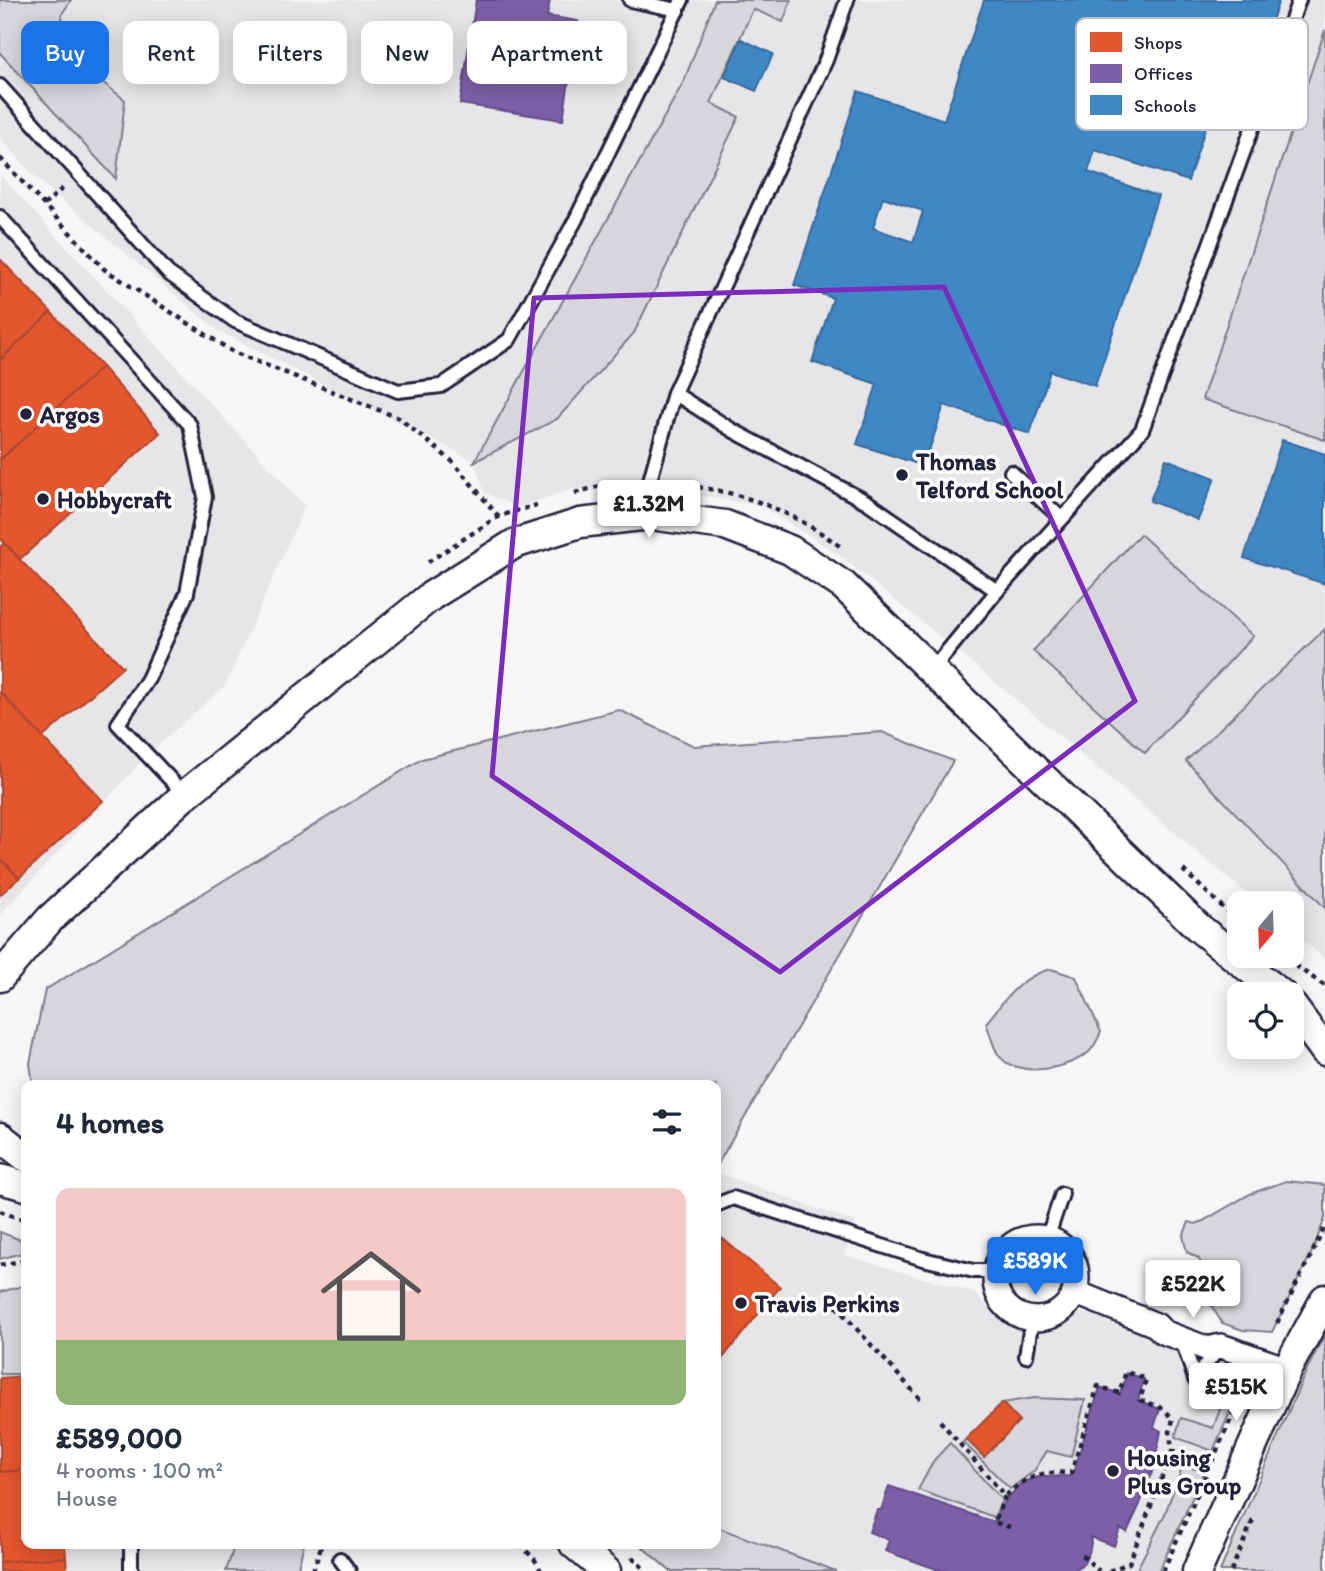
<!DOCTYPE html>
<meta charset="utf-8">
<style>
body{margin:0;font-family:Itim,sans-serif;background:#f6f6f7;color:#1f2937;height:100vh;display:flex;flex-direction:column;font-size:26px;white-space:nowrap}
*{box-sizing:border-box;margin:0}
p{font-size:23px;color:#747a83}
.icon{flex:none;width:38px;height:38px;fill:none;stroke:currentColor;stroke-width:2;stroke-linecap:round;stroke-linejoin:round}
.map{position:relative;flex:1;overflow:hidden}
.sheet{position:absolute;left:21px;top:1080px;width:700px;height:469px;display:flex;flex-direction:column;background:#fff;border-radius:14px;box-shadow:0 4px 18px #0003}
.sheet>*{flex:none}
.top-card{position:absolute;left:21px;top:21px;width:700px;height:63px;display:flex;gap:14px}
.needle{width:46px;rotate:199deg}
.controls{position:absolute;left:1227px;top:891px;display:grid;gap:14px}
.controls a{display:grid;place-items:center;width:77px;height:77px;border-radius:14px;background:#fff;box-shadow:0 4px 18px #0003;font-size:35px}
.price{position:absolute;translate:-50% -60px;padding:0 16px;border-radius:7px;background:#fff;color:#222;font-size:23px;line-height:46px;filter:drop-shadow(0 2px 4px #0008)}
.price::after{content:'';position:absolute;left:50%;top:42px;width:21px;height:16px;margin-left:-10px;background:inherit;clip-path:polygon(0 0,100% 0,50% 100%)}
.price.selected{background:#1a73e8;color:#fff}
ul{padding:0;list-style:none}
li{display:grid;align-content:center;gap:14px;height:371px;padding:0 35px}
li+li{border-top:2px solid #e0e1e3}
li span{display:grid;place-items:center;height:217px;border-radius:14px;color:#555}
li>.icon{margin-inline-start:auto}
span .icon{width:126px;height:126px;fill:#fffc;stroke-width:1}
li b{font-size:30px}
h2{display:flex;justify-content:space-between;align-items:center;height:84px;padding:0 35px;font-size:30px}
.pill{padding:0 24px;border-radius:14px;background:#fff;box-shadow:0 4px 18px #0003;font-size:24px;line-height:63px}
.pill.selected{background:#1a73e8;color:#fff}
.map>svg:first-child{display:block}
.built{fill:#e6e6e9}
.green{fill:#d7d7db;stroke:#7c7c8b;stroke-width:2}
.shops{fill:#e4572e;stroke:#aa4732;stroke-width:2}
.offices{fill:#7b5ea7;stroke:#604c87;stroke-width:2}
.schools{fill:#3f88c5;stroke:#36699c;stroke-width:2;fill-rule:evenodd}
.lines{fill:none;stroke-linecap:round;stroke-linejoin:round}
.service-casing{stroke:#22223b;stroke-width:18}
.minor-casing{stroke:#22223b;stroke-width:28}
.tertiary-casing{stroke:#22223b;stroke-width:33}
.path{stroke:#22223b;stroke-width:4.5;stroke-dasharray:5 5;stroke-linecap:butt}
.service{stroke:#fff;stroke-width:12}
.minor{stroke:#fff;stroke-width:23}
.tertiary{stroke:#fff;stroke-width:28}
.marked{fill:none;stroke:#7b2cbf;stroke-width:5;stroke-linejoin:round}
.poi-dot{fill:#22223b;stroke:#fff;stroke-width:2.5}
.labels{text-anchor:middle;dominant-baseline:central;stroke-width:7;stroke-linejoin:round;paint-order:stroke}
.poi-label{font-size:24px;font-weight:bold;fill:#22223b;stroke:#fff;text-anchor:start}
.key{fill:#fff;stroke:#bdbdc4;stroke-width:2}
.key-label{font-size:19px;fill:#22223b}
</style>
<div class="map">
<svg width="1325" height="1571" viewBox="0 0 1325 1571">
<rect width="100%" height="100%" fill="#f6f6f7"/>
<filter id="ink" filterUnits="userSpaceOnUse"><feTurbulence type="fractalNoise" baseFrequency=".0143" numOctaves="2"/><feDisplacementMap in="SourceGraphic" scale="14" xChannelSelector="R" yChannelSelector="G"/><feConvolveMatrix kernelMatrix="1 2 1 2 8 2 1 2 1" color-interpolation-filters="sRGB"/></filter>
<g filter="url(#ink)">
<g class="built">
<polygon points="0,0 1325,0 1325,959 1292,931 1292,903 1258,903 970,661 839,555 761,506 671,491 573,489 517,507 485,493 474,461 217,330 38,180 0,138"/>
<polygon points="0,175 305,506 225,686 147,755 0,915"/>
<polygon points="716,1172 855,1222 844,1255 972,1292 1006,1322 1049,1333 1056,1321 1068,1314 1086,1313 1232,1364 1246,1383 1159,1571 670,1571 664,1568 639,1544 716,1544 716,1368 718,1363 716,1361"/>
<polygon points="0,1374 26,1374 26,1544 235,1544 226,1571 0,1571"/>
</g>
<g class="green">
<polygon points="0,0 71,0 62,14 63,51 125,100 116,179 0,53"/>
<polygon points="715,0 791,0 783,22 753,9 711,103 739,117 634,333 557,419 474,462 684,81"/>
<polygon points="1325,30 1325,440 1202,399"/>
<polygon points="1140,534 1253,636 1145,753 1033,651"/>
<polygon points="1325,629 1325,908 1186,761"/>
<polygon points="619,710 694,746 882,732 953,761 716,1167 716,1085 33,1085 30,1063 45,990 422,759"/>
<path d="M1051,969L1076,977L1101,1032C1098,1038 1095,1046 1090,1051C1071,1069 1014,1080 998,1054C992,1045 990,1032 986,1023C1006,999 1019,977 1051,969Z"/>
<polygon points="1286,1181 1325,1185 1325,1218 1312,1252 1272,1332 1243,1330 1222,1323 1211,1305 1205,1269 1198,1258 1187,1252 1183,1236 1189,1222 1196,1224 1203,1221 1250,1194"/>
<polygon points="0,1232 26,1242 26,1252 0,1259"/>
<polygon points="26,1285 26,1374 0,1374 0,1292"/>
<polygon points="1325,1334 1325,1571 1220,1571 1306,1371"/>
<polygon points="1213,1369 1238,1376 1244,1380 1213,1451 1175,1437 1181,1418 1213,1428 1228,1388 1207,1379"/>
<polygon points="1034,1398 1085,1400 1071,1457 1047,1451 1034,1471 1010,1489 963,1442 966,1439 984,1457 1019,1421 1002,1403"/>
<polygon points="950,1443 1002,1500 994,1517 918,1490 934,1460"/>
<polygon points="1183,1465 1204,1472 1159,1571 1136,1571 1164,1516"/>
<polygon points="716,1527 836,1571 670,1571 639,1544 716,1544"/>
<polygon points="235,1544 304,1544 297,1571 226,1571"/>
</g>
<g class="shops">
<polygon points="0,259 51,312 0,360"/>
<polygon points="51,312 102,367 0,460 0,360"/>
<polygon points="102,367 160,433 20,559 0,538 0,460"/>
<polygon points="4,543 123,667 42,738 0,692 0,547"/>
<polygon points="0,692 103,801 19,878 0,858"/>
<polygon points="0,858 19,878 0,895"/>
<polygon points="716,1233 780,1287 719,1363 716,1361"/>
<polygon points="26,1376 26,1470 0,1472 0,1378"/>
<polygon points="1002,1403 1019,1421 984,1457 966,1439"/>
<polygon points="26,1470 26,1544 65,1544 66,1557 0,1562 0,1472"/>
<polygon points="66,1557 67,1571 0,1571 0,1562"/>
</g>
<g class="offices">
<polygon points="476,0 550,0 547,16 578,21 563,120 460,104"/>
<polygon points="1127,1373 1144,1379 1138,1400 1160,1409 1154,1427 1161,1431 1154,1467 1140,1504 1127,1532 1120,1528 1114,1546 1090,1537 1091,1543 1089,1553 1084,1563 1074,1571 942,1571 885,1551 889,1540 869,1532 877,1510 881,1510 889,1486 994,1522 1000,1507 1022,1482 1038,1477 1072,1476 1100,1387 1120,1394"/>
</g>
<g class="schools">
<path d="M984,0H1279L1252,79L1101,29L1084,82L1207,123L1188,181L1095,150L1088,172L1158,196L1095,386L1050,371L1030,434L944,405L924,466L857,444L877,384L812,362L833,298L794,285L858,91L944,120ZM883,197L923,211L913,242L873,228Z"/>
<polygon points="741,39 773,54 756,91 724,77"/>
<polygon points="1282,440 1325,454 1325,584 1244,558"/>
<polygon points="1166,459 1215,478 1198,520 1150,501"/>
</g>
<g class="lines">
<defs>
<g id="service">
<polyline points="630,0 678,10"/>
<polyline points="0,86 168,273 235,321 398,391 441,386 509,340 575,221 682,0"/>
<polyline points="0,217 190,425 205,497 187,593 148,679 118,724 185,795"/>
<polyline points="674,393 732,430 867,502 997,591"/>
<polyline points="1011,472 1061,518"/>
<polyline points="650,515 649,484 674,393 826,60 847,0"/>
<polyline points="931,671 997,591 1142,430 1299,0"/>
<polyline points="716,1205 733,1198 923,1259 974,1271 995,1271"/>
<polyline points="1047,1239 1062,1194"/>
<polyline points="1182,1340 1195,1379"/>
<polyline points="1026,1356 1032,1319"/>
<polyline points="1195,1379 1218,1349"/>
<polyline points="340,1559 349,1571"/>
<polyline points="131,1571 131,1544"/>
</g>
<g id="minor">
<circle cx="1036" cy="1278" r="41"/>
<polyline points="1074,1292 1156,1325 1163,1332 1208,1349 1221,1346 1287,1369"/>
</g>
<g id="tertiary">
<polyline points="0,977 50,919 185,795 431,596 514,544 580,523 650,515 725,525 790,550 844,586 1199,928 1281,994"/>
<polyline points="1292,1006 1325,1051"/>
<polyline points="0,1137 26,1157"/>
<polyline points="0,1179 26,1186"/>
<polyline points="574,1544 606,1571"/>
<polyline points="1197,1571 1287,1369 1325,1299"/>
</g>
</defs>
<use href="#service" class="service-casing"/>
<use href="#minor" class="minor-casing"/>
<use href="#tertiary" class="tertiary-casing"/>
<g class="path">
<polyline points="0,158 104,269 233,352 399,418 453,462 499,517"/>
<polyline points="44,205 65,186"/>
<path d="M668,485C731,486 792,510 841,547"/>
<polyline points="575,493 607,484 632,484"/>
<polyline points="428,562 499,516 537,505"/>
<polyline points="1183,870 1228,912"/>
<polyline points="1287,960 1325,986"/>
<polyline points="0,1211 26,1221"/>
<polyline points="0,1265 26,1260"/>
<polyline points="836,1306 923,1402"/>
<polyline points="1277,1323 1325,1227"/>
<path d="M940,1421L1005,1496C1028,1476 1040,1471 1071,1473L1098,1386L1119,1393L1126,1372L1146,1379L1140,1400L1164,1409L1173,1419L1170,1432L1172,1451"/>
<polyline points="1005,1496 994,1522 1013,1528"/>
<polyline points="520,1544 535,1560 541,1571"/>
<polyline points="1082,1555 1099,1571"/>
<polyline points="632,1557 646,1571"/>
<polyline points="313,1571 322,1544"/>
<polyline points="1109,1571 1129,1563 1172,1451 1211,1463"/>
<polyline points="1163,1571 1248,1381"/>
<polyline points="1231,1571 1253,1520"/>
</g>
<use href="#service" class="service"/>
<use href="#minor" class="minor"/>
<use href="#tertiary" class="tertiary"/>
</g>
</g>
<path class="marked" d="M944,287L1135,701L780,972L492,776L534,298Z"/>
<g class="poi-dot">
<circle cx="26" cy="414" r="7"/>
<circle cx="902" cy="475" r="7"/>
<circle cx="43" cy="499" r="7"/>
<circle cx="741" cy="1303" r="7"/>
<circle cx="1113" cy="1471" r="7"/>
</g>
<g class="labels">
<g class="poi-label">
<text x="40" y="414">Argos</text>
<text x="916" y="461">Thomas<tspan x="916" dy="28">Telford School</tspan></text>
<text x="57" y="499">Hobbycraft</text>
<text x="755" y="1303">Travis Perkins</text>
<text x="1127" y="1457">Housing<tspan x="1127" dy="28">Plus Group</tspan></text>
</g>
</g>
<rect x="1076" y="18" width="232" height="112" rx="10" class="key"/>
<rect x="1090" y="32" width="32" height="20" fill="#e4572e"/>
<rect x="1090" y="64" width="32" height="19" fill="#7b5ea7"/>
<rect x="1090" y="95" width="32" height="20" fill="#3f88c5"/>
<g class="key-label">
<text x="1134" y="49">Shops</text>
<text x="1134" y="80">Offices</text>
<text x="1134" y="112">Schools</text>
</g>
</svg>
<div class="controls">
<a><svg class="needle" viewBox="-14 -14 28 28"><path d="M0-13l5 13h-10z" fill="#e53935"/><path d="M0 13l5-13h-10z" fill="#747a83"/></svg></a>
<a><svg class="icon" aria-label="locate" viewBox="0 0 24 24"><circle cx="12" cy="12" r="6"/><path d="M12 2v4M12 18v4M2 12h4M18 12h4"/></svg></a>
</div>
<b class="price" style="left:649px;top:540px">£1.32M</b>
<b class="price selected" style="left:1035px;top:1297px">£589K</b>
<b class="price" style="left:1193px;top:1320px">£522K</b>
<b class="price" style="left:1236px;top:1423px">£515K</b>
<div class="top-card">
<a class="pill selected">Buy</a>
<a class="pill">Rent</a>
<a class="pill">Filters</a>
<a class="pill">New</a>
<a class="pill">Apartment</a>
</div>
<section class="sheet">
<h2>4 homes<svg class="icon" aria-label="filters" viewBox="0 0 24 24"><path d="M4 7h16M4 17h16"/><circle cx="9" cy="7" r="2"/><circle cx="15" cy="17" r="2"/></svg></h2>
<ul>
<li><span style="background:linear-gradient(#f6c9c9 70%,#8fb573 0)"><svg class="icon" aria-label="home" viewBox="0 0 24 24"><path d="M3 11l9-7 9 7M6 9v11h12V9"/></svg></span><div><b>£589,000</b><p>4 rooms · 100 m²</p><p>House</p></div></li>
</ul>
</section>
</div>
